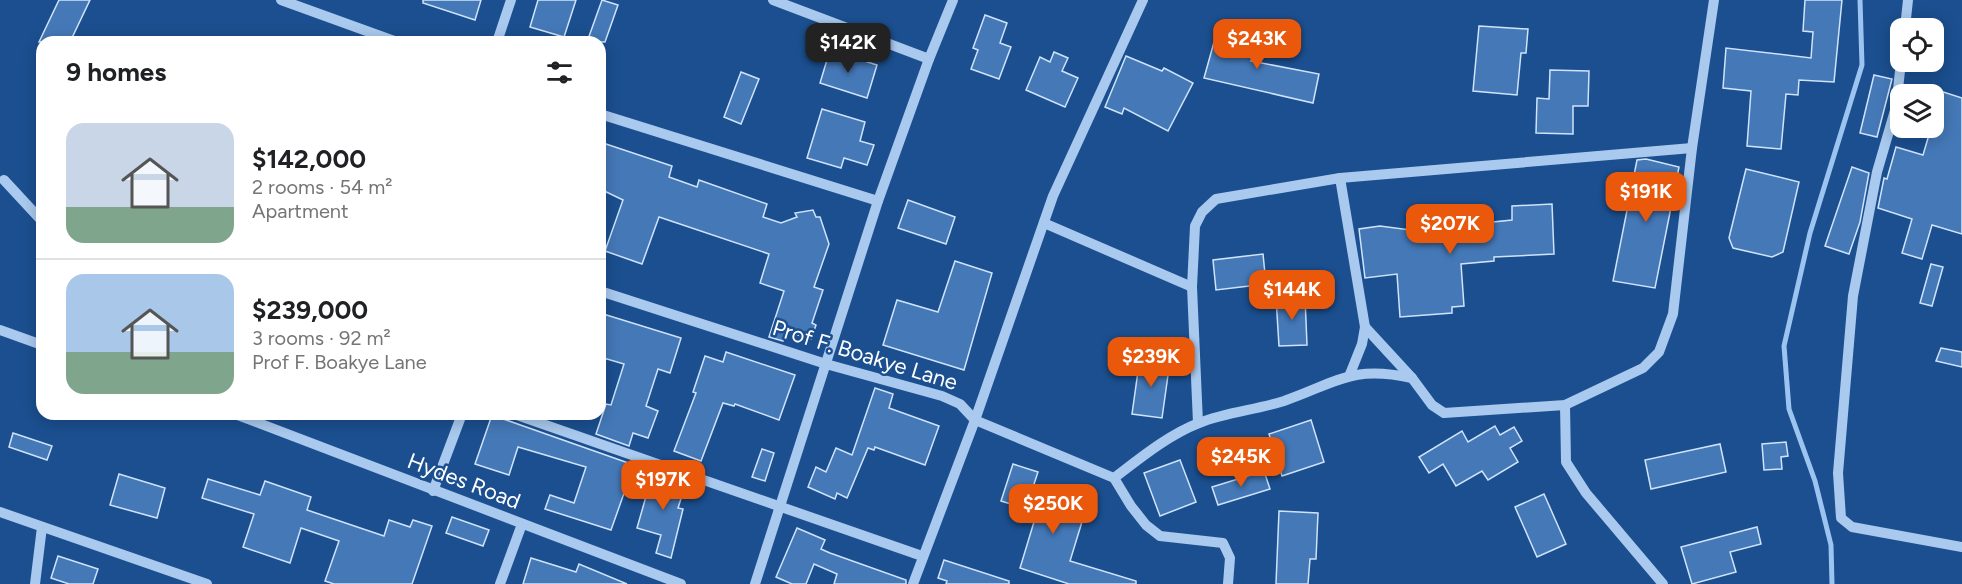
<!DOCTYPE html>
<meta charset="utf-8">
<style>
body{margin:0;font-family:Figtree,sans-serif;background:#f2f2f2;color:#202124;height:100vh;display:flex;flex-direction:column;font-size:22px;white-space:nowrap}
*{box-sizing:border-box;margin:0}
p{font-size:20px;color:#757577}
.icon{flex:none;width:33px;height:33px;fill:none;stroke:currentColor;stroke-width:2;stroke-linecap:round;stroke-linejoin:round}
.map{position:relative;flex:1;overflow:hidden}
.sheet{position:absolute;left:36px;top:36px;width:570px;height:384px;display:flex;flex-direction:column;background:#fff;border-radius:18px;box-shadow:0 3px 15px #0003}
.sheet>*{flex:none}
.buttons{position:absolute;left:1890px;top:18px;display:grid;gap:12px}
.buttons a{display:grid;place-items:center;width:54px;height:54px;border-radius:12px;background:#fff;box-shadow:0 3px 15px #0003;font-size:30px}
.price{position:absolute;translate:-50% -51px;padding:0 14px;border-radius:12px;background:#ea580c;color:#fff;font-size:20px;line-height:39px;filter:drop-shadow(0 2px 3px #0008)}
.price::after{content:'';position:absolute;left:50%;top:36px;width:18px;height:14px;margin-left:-9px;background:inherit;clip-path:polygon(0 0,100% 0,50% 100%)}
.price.active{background:#222;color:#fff}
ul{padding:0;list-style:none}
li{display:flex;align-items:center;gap:18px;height:150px;padding:0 30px}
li+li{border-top:2px solid #e0e0e0}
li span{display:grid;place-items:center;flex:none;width:168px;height:120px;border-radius:18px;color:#555}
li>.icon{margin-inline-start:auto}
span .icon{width:72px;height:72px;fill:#fffc;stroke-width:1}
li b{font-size:26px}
h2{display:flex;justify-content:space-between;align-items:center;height:72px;padding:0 30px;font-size:26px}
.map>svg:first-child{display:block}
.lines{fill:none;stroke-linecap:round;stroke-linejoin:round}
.stream{stroke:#9cc4f0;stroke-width:5}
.building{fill:#4478b7;stroke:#cfe3fa;stroke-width:1.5}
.minor{stroke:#a9c9ee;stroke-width:10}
.labels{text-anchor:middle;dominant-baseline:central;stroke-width:5;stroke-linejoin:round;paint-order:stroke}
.street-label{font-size:22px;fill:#fff;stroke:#1b4f8f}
</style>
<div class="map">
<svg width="1962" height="584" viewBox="0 0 1962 584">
<rect width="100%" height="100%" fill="#1b4f8f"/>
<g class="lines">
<polyline class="stream" points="1832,584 1831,545 1815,481 1789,409 1784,346 1810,233 1862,65 1860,0"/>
</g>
<g class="building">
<polygon points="59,0 90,0 70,42 39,42"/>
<polygon points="423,0 481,0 475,20 423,3"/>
<polygon points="538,0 576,0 564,37 530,27"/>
<polygon points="602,0 618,5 605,42 587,42"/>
<polygon points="1805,0 1842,0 1834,82 1799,80 1798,95 1786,94 1781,149 1747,146 1751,91 1723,88 1726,48 1811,58 1813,32 1803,31"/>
<polygon points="985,15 1007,23 1000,43 1011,47 999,79 971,69 978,50 973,48"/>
<polygon points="1245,26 1263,29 1251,61 1319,74 1313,103 1204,78 1216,35 1236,49"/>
<polygon points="1479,26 1528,29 1526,53 1521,53 1517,95 1473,91"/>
<polygon points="830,50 877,65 867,98 820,83"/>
<polygon points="1054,52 1068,58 1062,71 1078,78 1065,107 1026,90 1040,57 1050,62"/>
<polygon points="1126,56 1162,71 1164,68 1193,83 1168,131 1124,108 1122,114 1105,107"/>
<polygon points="1550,70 1589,71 1588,106 1573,106 1573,134 1536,133 1537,98 1549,99"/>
<polygon points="741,72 759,79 741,124 724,117"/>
<polygon points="1874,75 1892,79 1877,137 1860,133"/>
<polygon points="1934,89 1962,98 1962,234 1932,225 1922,259 1902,253 1912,219 1878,208 1884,178 1887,179 1896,147 1923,155 1931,128 1934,128"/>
<polygon points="822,109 865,122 860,141 874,145 867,165 844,158 841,168 807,158"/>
<polygon points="600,142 672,166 669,177 697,187 699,180 767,204 763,217 781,223 797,217 795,213 813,210 816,217 820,217 829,244 814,287 823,290 812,323 816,325 811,339 785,331 783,341 769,337 784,291 760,283 769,254 659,217 642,264 605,251 623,200 600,189"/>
<polygon points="1646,159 1679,167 1655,288 1613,281 1637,160"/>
<polygon points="1852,167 1869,173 1860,222 1849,254 1825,246"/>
<polygon points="1746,169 1799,182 1783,252 1772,257 1733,248 1729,238"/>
<polygon points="908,200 955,217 946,244 898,228"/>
<polygon points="1552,204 1554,254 1494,257 1494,261 1461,264 1464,306 1452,307 1452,313 1400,317 1397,274 1365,278 1359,229 1380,226 1410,230 1409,222 1433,219 1434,228 1512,220 1512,206"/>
<polygon points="1263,254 1266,284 1216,290 1213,260"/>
<polygon points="955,261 992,273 964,370 883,345 897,300 938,312"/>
<polygon points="1931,264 1943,267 1932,306 1920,303"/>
<polygon points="1305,297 1307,345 1279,346 1276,298"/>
<polygon points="600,313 681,338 670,373 658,369 646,406 658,411 648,438 633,433 629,446 596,434 606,404 611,405 624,364 600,357"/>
<polygon points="1941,348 1962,352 1962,367 1936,361"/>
<polygon points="726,352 795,375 779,420 735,404 734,406 723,403 701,461 674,451 696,393 693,392 705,356 723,362"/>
<polygon points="1140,357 1170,361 1162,418 1132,414"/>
<polygon points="875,388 893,394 889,408 939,426 925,465 875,447 874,450 868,448 847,498 837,493 835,499 808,487 816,467 826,472 836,448 852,455"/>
<polygon points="492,415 634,465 611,530 545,509 550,495 574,503 586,467 518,447 509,475 475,464"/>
<polygon points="1311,420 1324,462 1282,476 1269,434"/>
<polygon points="1495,426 1500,435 1514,427 1522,441 1510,448 1518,462 1488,480 1482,471 1456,486 1443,464 1429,473 1419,457 1462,431 1468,442"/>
<polygon points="13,433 52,446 47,460 9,447"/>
<polygon points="1786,442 1788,456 1781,457 1782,469 1764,470 1762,444"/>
<polygon points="1720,444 1726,472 1651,489 1645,460"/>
<polygon points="762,449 774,453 765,481 752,477"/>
<polygon points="1180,460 1196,502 1160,516 1144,473"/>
<polygon points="1013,464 1038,472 1030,496 1085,512 1070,561 1136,581 1136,584 1069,584 1020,568 1037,512 1001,501"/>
<polygon points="1264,471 1270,489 1218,505 1212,487"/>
<polygon points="653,472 686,483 678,508 683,509 671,558 656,553 661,535 637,528"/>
<polygon points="119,474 165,488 157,518 110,505"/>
<polygon points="208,479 260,495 265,481 311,497 307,510 384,536 389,520 410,527 413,520 432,526 412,584 334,584 325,581 339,541 301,528 290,563 243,547 254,514 202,498"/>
<polygon points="1544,494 1566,544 1537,557 1515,507"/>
<polygon points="1279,511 1318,513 1316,559 1310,559 1308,584 1276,584"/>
<polygon points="452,517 489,530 483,546 446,533"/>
<polygon points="1757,527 1761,544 1730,552 1736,572 1692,584 1681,547"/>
<polygon points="797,528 825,540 821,549 830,553 906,580 906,584 834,584 837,574 814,564 806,584 792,584 776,577"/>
<polygon points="58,556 98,569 93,584 69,584 51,578"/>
<polygon points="531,558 576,572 579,564 627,584 523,584"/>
<polygon points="944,560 1009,581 1009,584 946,584 947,581 938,578"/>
</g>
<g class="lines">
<g class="minor">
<polyline points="281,0 397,42"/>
<polyline points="773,0 929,59"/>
<polyline points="1905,28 1908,0"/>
<polyline points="497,42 511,0"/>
<polyline points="1901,62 1896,107 1877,172 1853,296 1838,473 1841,518 1852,527 1962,547"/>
<polyline points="600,114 878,201"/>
<polyline points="1340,178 1365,327 1362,344 1350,374"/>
<polyline points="4,180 42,221"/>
<polyline points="1044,223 1192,287"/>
<polyline points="600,291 826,364 942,396 960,404 975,420 1114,478 1131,506 1146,525 1160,536 1223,543 1230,558 1228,584"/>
<polyline points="1365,327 1412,378 1432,405 1444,413 1565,405 1643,368 1659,352 1673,314 1692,148 1714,0"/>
<polyline points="0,330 42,345"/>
<polyline points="1565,405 1566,462 1586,493 1663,584"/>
<polyline points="235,414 681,584"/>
<polyline points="514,414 922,556"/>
<polyline points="1198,423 1192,287 1195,226 1202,212 1216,199 1340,178 1692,148"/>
<path d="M1114,478C1139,459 1168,435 1199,423C1226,412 1256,410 1284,401C1338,382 1351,365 1412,378"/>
<polyline points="433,491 462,414"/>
<polyline points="0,512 207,584"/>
<polyline points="35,584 42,527"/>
<polyline points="500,584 522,524"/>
<polyline points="755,584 878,201 929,59 953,0"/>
<polyline points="913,584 975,420 1053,196 1143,0"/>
</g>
</g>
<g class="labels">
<g class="street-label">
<text transform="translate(865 355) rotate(17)">Prof F. Boakye Lane</text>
<text transform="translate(464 481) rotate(21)">Hydes Road</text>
</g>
</g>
</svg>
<div class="buttons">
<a><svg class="icon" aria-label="locate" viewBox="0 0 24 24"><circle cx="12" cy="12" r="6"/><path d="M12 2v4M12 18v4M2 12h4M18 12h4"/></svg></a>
<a><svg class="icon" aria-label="layers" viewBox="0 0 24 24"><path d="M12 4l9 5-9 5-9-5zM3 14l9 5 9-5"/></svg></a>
</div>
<b class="price" style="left:1257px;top:70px">$243K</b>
<b class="price active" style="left:848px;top:74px">$142K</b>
<b class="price" style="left:1646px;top:223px">$191K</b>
<b class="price" style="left:1450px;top:255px">$207K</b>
<b class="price" style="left:1292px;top:321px">$144K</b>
<b class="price" style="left:1151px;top:388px">$239K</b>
<b class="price" style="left:1241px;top:488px">$245K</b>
<b class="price" style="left:663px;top:511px">$197K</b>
<b class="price" style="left:1053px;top:535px">$250K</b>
<section class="sheet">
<h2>9 homes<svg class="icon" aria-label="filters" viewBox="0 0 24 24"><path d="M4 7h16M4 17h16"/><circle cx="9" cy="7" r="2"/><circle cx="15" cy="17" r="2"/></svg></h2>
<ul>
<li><span style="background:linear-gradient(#c9d6e8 70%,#7fa58c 0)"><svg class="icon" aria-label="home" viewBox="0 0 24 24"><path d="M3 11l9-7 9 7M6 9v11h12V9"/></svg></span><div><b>$142,000</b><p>2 rooms · 54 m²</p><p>Apartment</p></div></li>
<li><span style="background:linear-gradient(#a9c7e8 65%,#7fa58c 0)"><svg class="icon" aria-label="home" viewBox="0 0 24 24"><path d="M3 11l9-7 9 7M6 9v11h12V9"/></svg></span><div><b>$239,000</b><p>3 rooms · 92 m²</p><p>Prof F. Boakye Lane</p></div></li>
</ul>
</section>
</div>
